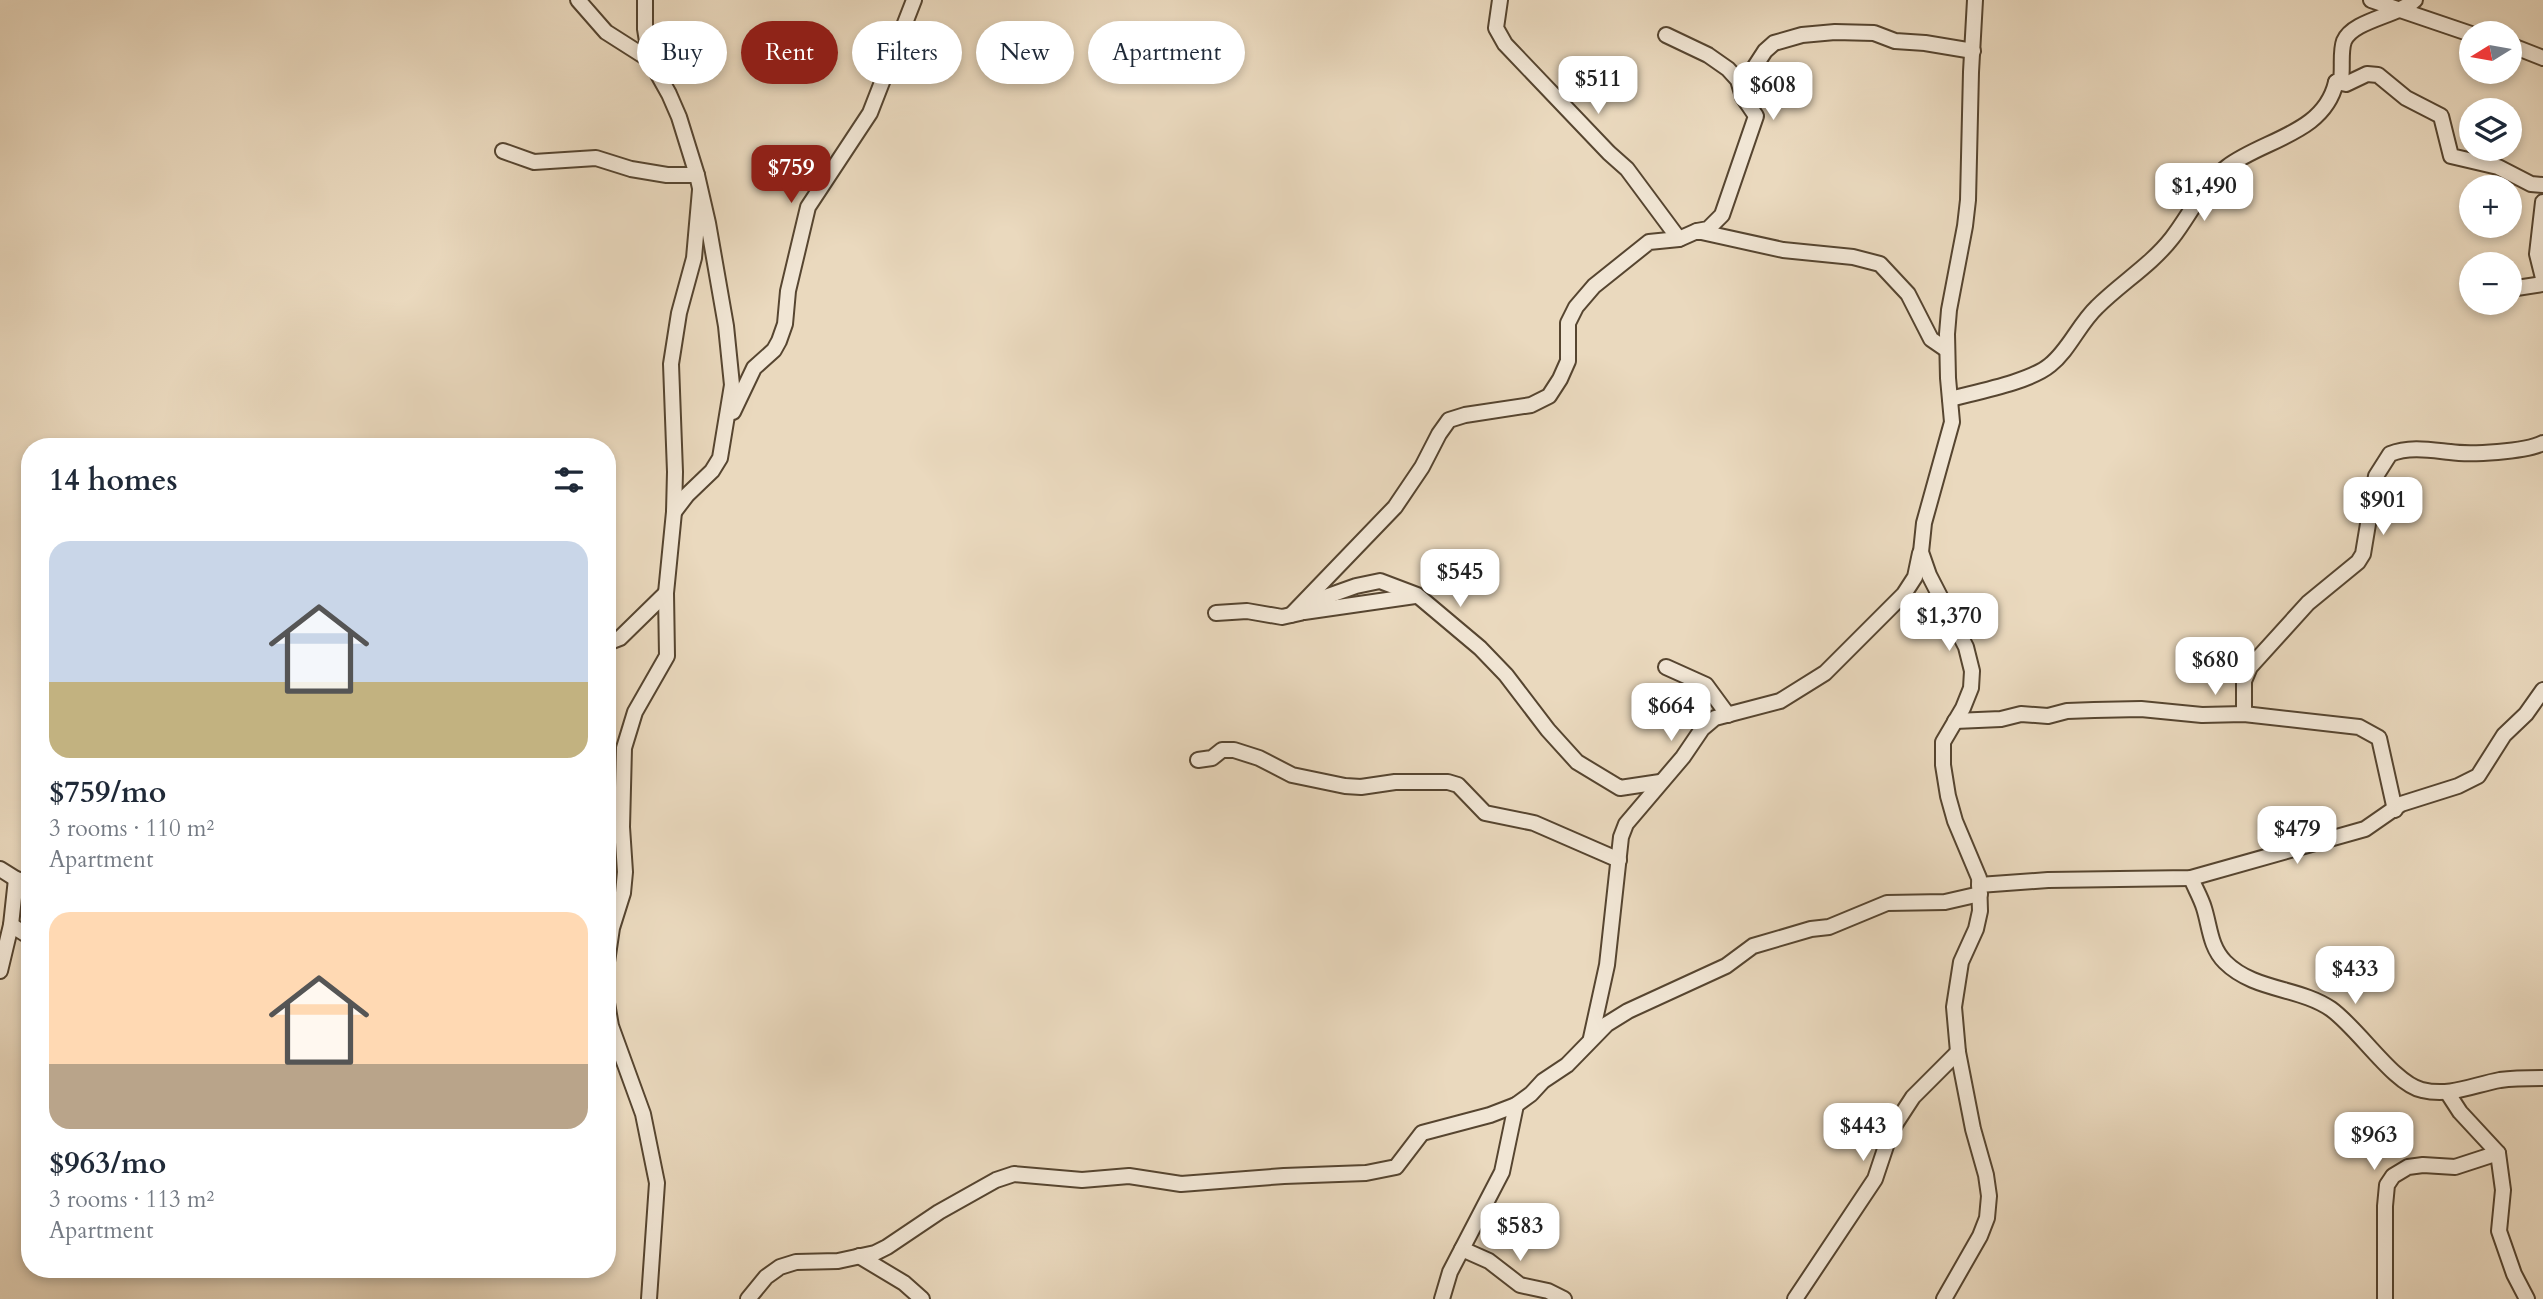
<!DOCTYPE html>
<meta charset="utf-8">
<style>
body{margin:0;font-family:Cardo,serif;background:#f6f6f7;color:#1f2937;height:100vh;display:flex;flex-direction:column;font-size:26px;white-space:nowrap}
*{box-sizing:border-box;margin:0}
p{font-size:23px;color:#747a83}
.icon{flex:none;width:38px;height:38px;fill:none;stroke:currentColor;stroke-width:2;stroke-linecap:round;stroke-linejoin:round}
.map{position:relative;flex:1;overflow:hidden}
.side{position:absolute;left:21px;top:438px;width:595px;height:840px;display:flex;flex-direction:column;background:#fff;border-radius:28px;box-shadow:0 4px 10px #0003}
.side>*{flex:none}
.top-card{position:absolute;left:637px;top:21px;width:665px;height:63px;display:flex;gap:14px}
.needle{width:46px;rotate:259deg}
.fabs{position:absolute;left:2459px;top:21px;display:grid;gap:14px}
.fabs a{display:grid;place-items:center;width:63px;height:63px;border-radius:50%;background:#fff;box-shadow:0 4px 10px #0003;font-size:35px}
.price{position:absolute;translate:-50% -60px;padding:0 16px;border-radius:14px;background:#fff;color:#222;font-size:23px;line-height:46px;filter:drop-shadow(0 2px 4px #0008)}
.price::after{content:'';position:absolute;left:50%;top:42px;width:21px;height:16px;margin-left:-10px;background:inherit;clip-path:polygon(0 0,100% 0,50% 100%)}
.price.active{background:#8f2418;color:#fff}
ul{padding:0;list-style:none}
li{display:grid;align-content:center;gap:14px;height:371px;padding:0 28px}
li span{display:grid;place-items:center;height:217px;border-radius:21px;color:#555}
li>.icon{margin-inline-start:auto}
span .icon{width:126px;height:126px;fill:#fffc;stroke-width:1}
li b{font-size:30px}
h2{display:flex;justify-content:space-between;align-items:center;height:84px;padding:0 28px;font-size:30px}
.chip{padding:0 24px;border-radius:32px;background:#fff;box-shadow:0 4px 10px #0003;font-size:24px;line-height:63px}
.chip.active{background:#8f2418;color:#fff}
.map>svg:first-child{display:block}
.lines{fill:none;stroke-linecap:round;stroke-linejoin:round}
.minor-casing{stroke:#564530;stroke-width:18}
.minor{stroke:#f1e6d5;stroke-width:14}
</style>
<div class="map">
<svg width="2543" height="1299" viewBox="0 0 2543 1299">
<rect width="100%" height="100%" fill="#ead9be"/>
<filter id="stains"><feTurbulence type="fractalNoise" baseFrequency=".00286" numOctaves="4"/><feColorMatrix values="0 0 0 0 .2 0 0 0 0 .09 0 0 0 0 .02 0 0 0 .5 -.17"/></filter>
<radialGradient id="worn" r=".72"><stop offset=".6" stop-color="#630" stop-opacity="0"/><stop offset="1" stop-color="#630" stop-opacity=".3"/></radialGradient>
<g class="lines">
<defs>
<g id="minor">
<polyline points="578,0 606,32 650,60 669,94 679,117 697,175 708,223 726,326 732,385 720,458 712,471 687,495 674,512"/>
<polyline points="645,0 645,29 650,60"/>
<polyline points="1500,0 1496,28 1505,44 1609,153 1627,169 1679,239"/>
<polyline points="2371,0 2471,34"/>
<polyline points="1666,35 1708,55 1728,69 1738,80 1743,97 1756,116 1722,215 1708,229 1697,231"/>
<polyline points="2510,45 2543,58"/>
<polyline points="2336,82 2346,84 2367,74 2378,75 2406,98 2441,116 2451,156 2498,167 2531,184 2543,185"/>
<polyline points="1741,88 1765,51 1774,43 1802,35 1835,32 1874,33 1895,41 1925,43 1973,51"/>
<polyline points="503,151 534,162 596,158 631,169 667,175 697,175"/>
<polyline points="2543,202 2537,254 2543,278"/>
<polyline points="2510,289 2543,284"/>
<path d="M1950,399C1976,392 2030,382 2050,365C2069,350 2079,324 2097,307C2121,283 2151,265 2172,238C2190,215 2203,185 2227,167C2264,139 2324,134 2336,82L2341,80C2343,68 2340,52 2344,41C2353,20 2398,16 2415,0"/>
<polyline points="733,412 754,368 774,350 779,341 785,324 788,291 808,207 870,113 914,0"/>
<polyline points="1304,612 1415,596"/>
<polyline points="1216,613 1247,611 1282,617 1300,613 1328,596 1356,586 1380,581 1417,595 1480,648 1506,675 1548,730 1577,762 1620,788 1660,782"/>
<polyline points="1291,615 1395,507 1422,467 1439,434 1449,420 1465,415 1531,405 1549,396 1560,379 1568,361 1568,323 1576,307 1594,286 1649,242 1679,239 1697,231 1783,250 1853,257 1880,264 1908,294 1931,339 1947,350"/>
<polyline points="607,643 620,638 666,593"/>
<polyline points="1666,667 1706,685 1728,715"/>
<path d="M2244,714V681L2250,667L2308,603L2358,562L2363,554L2376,476L2390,454C2409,446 2431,450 2450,452C2470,455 2526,452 2543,443"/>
<polyline points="1955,721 2001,719 2021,714 2048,716 2067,711 2094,710 2141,709 2202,715 2244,714 2359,727 2379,738 2395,810"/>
<polyline points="1198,760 1212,758 1222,750 1234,750 1259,758 1292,775 1345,786 1361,787 1395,782 1448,782 1458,785 1485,813 1534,823 1619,860"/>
<polyline points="0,869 16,879 30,882"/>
<path d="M2191,878C2195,888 2201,898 2204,908C2210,927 2210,947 2225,962C2254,991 2299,987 2331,1009C2359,1029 2394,1084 2422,1090C2450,1097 2473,1085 2500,1080C2514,1078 2529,1078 2543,1078"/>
<polyline points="1979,885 2048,880 2191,878 2365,829 2401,804 2458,786 2478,776 2504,735 2526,714 2543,690"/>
<polyline points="11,925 30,937"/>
<polyline points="607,962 612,928 623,893 625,872 622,827 624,748 635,712 667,656 666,593 674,512 675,472 671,364 679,313 694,258 700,190"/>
<polyline points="0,971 11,925 16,879"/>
<polyline points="607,1003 611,1026 643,1114 657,1183 649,1299"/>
<polyline points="1591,1038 1607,965 1621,837 1626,824 1683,757 1702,729 1715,718 1780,701 1825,673 1904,594 1915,577 1920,553"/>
<polyline points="2447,1092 2460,1112 2498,1153 2503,1190 2499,1231 2514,1274 2527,1299"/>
<polyline points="1462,1249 1489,1261 1520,1285 1548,1291 1564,1299"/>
<polyline points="859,1256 904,1283 922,1299"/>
<polyline points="748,1299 766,1277 780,1267 796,1262 838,1261 875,1253 887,1247 939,1212 996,1180 1014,1174 1082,1180 1129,1176 1181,1184 1284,1176 1366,1173 1396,1167 1422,1133 1490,1115 1516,1105"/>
<polyline points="1442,1299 1450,1272 1502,1172 1516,1105 1531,1094 1543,1081 1567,1065 1607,1024 1628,1011 1726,966 1753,946 1811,929 1829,927 1887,903 1945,902 1980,894"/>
<polyline points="1795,1299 1875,1179 1889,1137 1896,1123 1913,1097 1958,1052"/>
<polyline points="1944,1299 1980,1236 1987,1218 1989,1196 1986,1175 1973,1129 1958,1052 1954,1007 1961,962 1976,929 1980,911 1979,878 1955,821 1948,796 1943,765 1943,742 1963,708 1971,688 1972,671 1966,647 1929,575 1921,552 1924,523 1952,422 1948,378 1947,334 1949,310 1965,226 1968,200 1971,72 1975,0"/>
<polyline points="2385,1299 2385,1206 2387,1185 2393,1176 2408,1167 2423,1165 2455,1167 2498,1153"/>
</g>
</defs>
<use href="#minor" class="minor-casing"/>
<use href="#minor" class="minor"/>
</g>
<rect width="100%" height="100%" filter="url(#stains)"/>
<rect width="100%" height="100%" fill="url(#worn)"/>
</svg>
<div class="fabs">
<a><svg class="needle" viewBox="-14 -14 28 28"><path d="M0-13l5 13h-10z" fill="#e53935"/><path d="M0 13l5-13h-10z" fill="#747a83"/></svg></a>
<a><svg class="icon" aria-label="layers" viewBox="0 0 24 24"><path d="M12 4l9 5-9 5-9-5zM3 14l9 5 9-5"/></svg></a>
<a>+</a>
<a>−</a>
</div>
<b class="price" style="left:1598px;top:116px">$511</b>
<b class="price" style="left:1773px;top:122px">$608</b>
<b class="price active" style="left:791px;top:205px">$759</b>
<b class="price" style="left:2204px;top:223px">$1,490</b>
<b class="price" style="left:2383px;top:537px">$901</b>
<b class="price" style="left:1460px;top:609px">$545</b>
<b class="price" style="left:1949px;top:653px">$1,370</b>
<b class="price" style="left:2215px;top:697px">$680</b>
<b class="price" style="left:1671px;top:743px">$664</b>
<b class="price" style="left:2297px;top:866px">$479</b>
<b class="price" style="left:2355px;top:1006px">$433</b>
<b class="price" style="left:1863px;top:1163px">$443</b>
<b class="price" style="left:2374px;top:1172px">$963</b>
<b class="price" style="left:1520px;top:1263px">$583</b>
<div class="top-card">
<a class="chip">Buy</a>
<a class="chip active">Rent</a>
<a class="chip">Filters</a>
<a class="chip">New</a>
<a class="chip">Apartment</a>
</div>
<section class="side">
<h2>14 homes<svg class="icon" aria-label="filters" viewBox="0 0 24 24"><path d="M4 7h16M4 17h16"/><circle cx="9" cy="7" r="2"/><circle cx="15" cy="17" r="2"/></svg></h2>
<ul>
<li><span style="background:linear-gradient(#c9d6e8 65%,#c2b280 0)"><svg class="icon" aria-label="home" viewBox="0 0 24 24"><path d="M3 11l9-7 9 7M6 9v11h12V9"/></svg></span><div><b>$759/mo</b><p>3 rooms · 110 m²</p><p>Apartment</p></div></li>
<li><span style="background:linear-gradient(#ffd9b3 70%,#b9a48a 0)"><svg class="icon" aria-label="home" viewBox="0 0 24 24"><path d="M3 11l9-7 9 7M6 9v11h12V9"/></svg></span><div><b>$963/mo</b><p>3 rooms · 113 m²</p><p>Apartment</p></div></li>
</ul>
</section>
</div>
